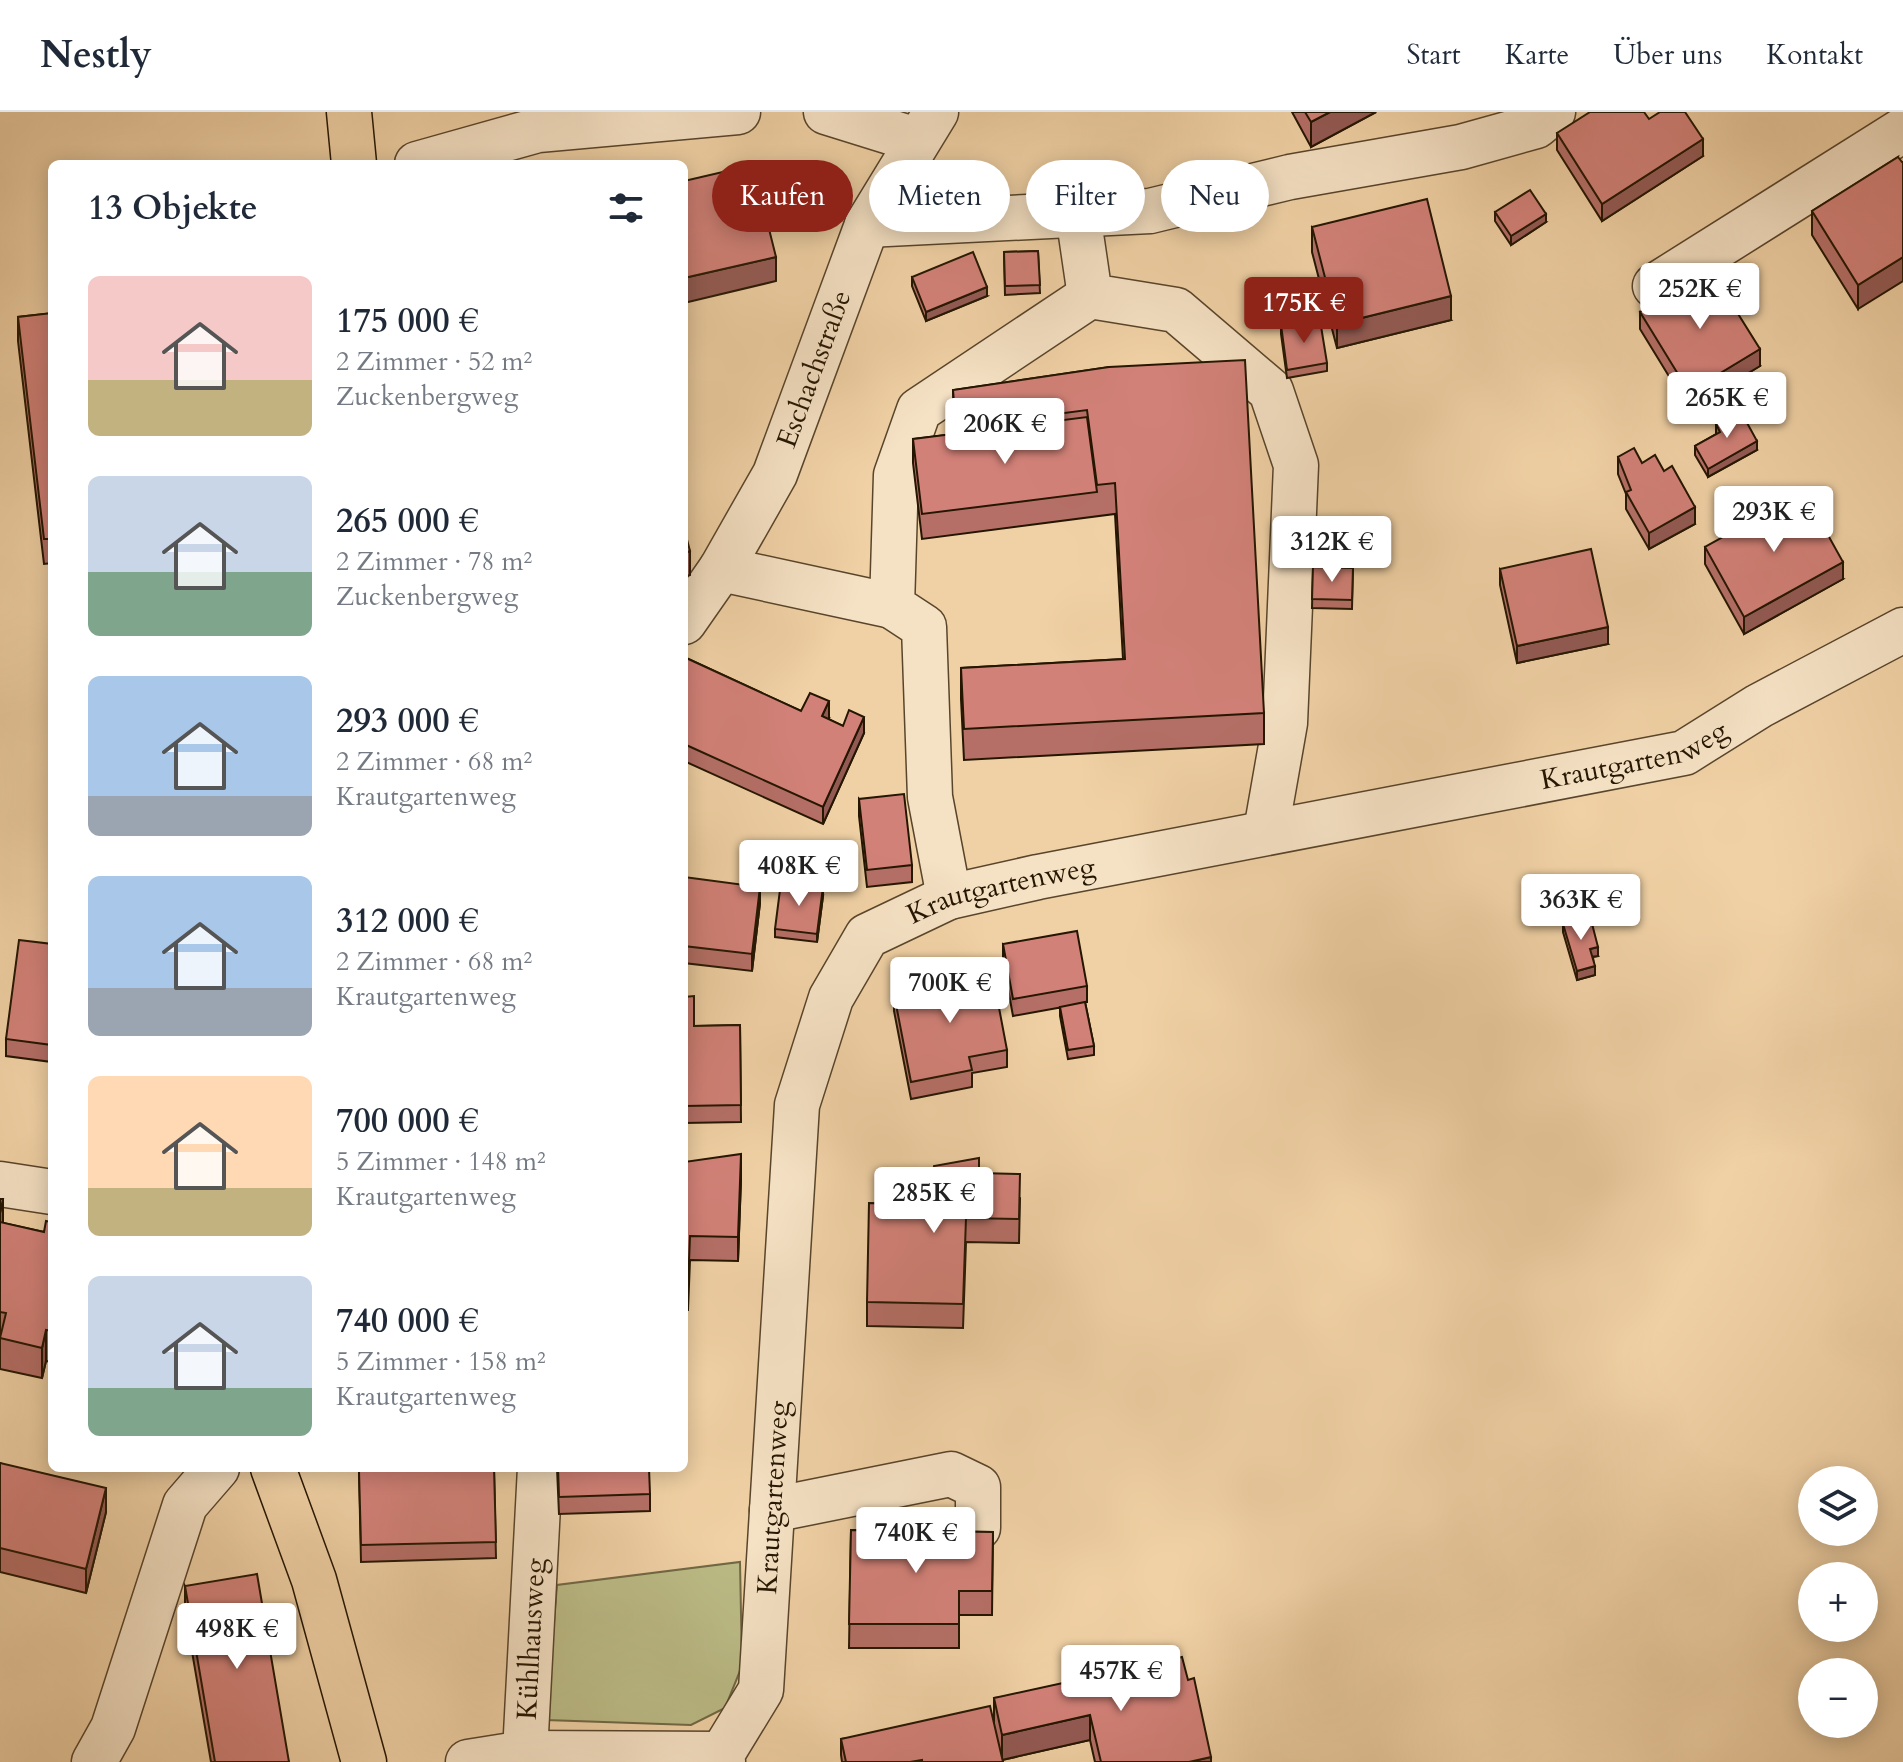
<!DOCTYPE html>
<html lang="de">
<meta charset="utf-8">
<style>
body{margin:0;font-family:Cardo,serif;background:#f2f2f3;color:#1f2937;height:100vh;display:flex;flex-direction:column;font-size:30px;white-space:nowrap}
*{box-sizing:border-box;margin:0}
p{font-size:26px;color:#747a83}
.icon{flex:none;width:44px;height:44px;fill:none;stroke:currentColor;stroke-width:2;stroke-linecap:round;stroke-linejoin:round}
.map{position:relative;flex:1;overflow:hidden}
.sheet{position:absolute;left:48px;top:48px;width:640px;height:1312px;display:flex;flex-direction:column;background:#fff;border-radius:12px;box-shadow:0 4px 20px #0003}
.sheet>*{flex:none}
.banner{position:absolute;left:712px;top:48px;width:760px;height:72px;display:flex;gap:16px}
.controls{position:absolute;left:1798px;top:1354px;display:grid;gap:16px}
.controls a{display:grid;place-items:center;width:80px;height:80px;border-radius:50%;background:#fff;box-shadow:0 4px 20px #0003;font-size:40px}
.price{position:absolute;translate:-50% -68px;padding:0 18px;border-radius:8px;background:#fff;color:#222;font-size:26px;line-height:52px;filter:drop-shadow(0 2px 4px #0008)}
.price::after{content:'';position:absolute;left:50%;top:48px;width:24px;height:18px;margin-left:-12px;background:inherit;clip-path:polygon(0 0,100% 0,50% 100%)}
.price.current{background:#8f2418;color:#fff}
ul{padding:0;list-style:none}
li{display:flex;align-items:center;gap:24px;height:200px;padding:0 40px}
li span{display:grid;place-items:center;flex:none;width:224px;height:160px;border-radius:12px;color:#555}
li>.icon{margin-inline-start:auto}
span .icon{width:96px;height:96px;fill:#fffc;stroke-width:1}
li b{font-size:34px}
h2{display:flex;justify-content:space-between;align-items:center;height:96px;padding:0 40px;font-size:34px}
.tag{padding:0 28px;border-radius:36px;background:#fff;box-shadow:0 4px 20px #0003;font-size:28px;line-height:72px}
.tag.current{background:#8f2418;color:#fff}
header{display:flex;align-items:center;gap:48px;box-sizing:border-box;height:112px;padding:0 40px;background:#fff;border-bottom:2px solid #e0e1e3}
header strong{font-size:38px}
nav{display:flex;gap:44px;margin-inline-start:auto;font-size:28px}
.map>svg:first-child{display:block}
.green{fill:#bbbb86;stroke:#706844;stroke-width:2}
.lines{fill:none;stroke-linecap:round;stroke-linejoin:round}
.minor-casing{stroke:#58452b;stroke-width:47}
.major-casing{stroke:#251602;stroke-width:47}
.minor{stroke:#f5e1c4;stroke-width:44}
.major{stroke:#f0d1a5;stroke-width:44}
.wall{fill:#b56f67;stroke:#251602;stroke-width:2}
.shaded-wall{fill:#935a54;stroke:#251602;stroke-width:2}
.building{fill:#d28178;stroke:#251602;stroke-width:2}
.labels{text-anchor:middle;dominant-baseline:central;stroke-width:7;stroke-linejoin:round;paint-order:stroke}
.street-label{font-size:28px;fill:#251602;stroke:#f5e1c4}
</style>
<header>
<strong>Nestly</strong>
<nav><a>Start</a><a>Karte</a><a>Über uns</a><a>Kontakt</a></nav>
</header>
<div class="map">
<svg width="1903" height="1650" viewBox="0 0 1903 1650">
<rect width="100%" height="100%" fill="#f0d1a5"/>
<filter id="stains"><feTurbulence type="fractalNoise" baseFrequency=".0025" numOctaves="4"/><feColorMatrix values="0 0 0 0 .2 0 0 0 0 .09 0 0 0 0 .02 0 0 0 .5 -.17"/></filter>
<radialGradient id="worn" r=".72"><stop offset=".6" stop-color="#630" stop-opacity="0"/><stop offset="1" stop-color="#630" stop-opacity=".3"/></radialGradient>
<polygon class="green" points="740,1450 742,1554 725,1596 691,1613 546,1608 557,1473"/>
<g class="lines">
<defs>
<g id="minor">
<polyline points="826,0 916,28"/>
<polyline points="417,52 538,18 738,0"/>
<polyline points="1078,102 1090,184 1176,198 1271,279 1296,353 1285,611 1266,719"/>
<polyline points="867,113 1150,99 1290,65 1461,35 1536,14 1553,0"/>
<polyline points="1655,174 1903,18"/>
<polyline points="721,457 892,494"/>
<path id="s1" d="M684,510L721,457L775,362L867,113L936,0"/>
<polyline points="949,785 930,685 924,515 892,494 896,363 919,298 1090,184"/>
<polyline points="0,1072 52,1080"/>
<polyline points="772,1398 951,1362 978,1375 978,1416"/>
<polyline points="525,1641 722,1642"/>
<polyline points="94,1650 113,1616 185,1393 217,1356"/>
<path id="s2" d="M468,1650L525,1641L540,1356"/>
<path id="s3" d="M723,1650L722,1642L761,1578L797,993L831,886L867,824L949,785L1038,765L1684,641L1759,594L1903,518"/>
</g>
<g id="major">
<polyline points="349,0 354,52"/>
<polyline points="273,1356 314,1468 364,1650"/>
</g>
</defs>
<use href="#minor" class="minor-casing"/>
<use href="#major" class="major-casing"/>
<use href="#minor" class="minor"/>
<use href="#major" class="major"/>
</g>
<g class="wall">
<polygon points="1292,0 1376,0 1311,35"/>
<polygon points="1649,7 1703,44 1602,109 1557,38 1557,21"/>
<polygon points="1898,45 1858,197 1812,123 1812,99"/>
<polygon points="1495,100 1546,110 1511,133 1495,109"/>
<polygon points="1312,115 1451,208 1337,236 1312,140"/>
<polygon points="1038,139 1040,181 1005,183 1004,140"/>
<polygon points="912,165 987,184 926,209 912,174"/>
<polygon points="1640,200 1760,254 1689,297 1640,217"/>
<polygon points="52,201 52,451 44,452 18,229 18,205"/>
<polygon points="1281,213 1327,251 1327,259 1287,266 1281,222"/>
<polygon points="1109,255 1264,601 1264,632 964,648 961,587 961,556 1123,547 1115,402 922,427 913,351 913,327 954,322 953,278"/>
<polygon points="1716,312 1757,338 1708,365 1695,343 1695,334 1716,322"/>
<polygon points="1618,345 1642,351 1695,412 1649,437 1626,397 1626,382 1618,362"/>
<polygon points="1705,435 1843,467 1744,522 1705,452"/>
<polygon points="1313,455 1353,456 1352,497 1312,496"/>
<polygon points="1500,457 1608,532 1517,551 1500,473"/>
<polygon points="684,545 801,599 829,606 828,607 843,614 864,621 823,712 684,649"/>
<polygon points="859,687 912,753 912,770 867,775 859,704"/>
<polygon points="684,765 760,791 752,859 684,851"/>
<polygon points="823,784 817,830 775,825 775,817"/>
<polygon points="1563,812 1598,844 1593,845 1595,863 1577,868 1563,820"/>
<polygon points="52,832 52,950 6,944 6,927"/>
<polygon points="1003,832 1087,874 1087,890 1085,890 1094,934 1094,943 1068,947 1060,904 1060,895 1063,895 1013,904 1003,849"/>
<polygon points="938,863 967,869 1007,938 1007,955 972,961 972,975 911,987 894,899 894,882 938,874"/>
<polygon points="684,885 694,914 740,913 741,1010 684,1011"/>
<polygon points="684,1050 741,1067 738,1149 690,1148 688,1198 684,1198"/>
<polygon points="979,1061 1020,1086 1019,1131 966,1130 963,1216 867,1214 867,1190 933,1092"/>
<polygon points="0,1087 3,1111 44,1120 52,1110 52,1250 46,1249 42,1266 0,1257"/>
<polygon points="0,1351 106,1400 86,1481 0,1460"/>
<polygon points="494,1356 496,1446 361,1450 359,1359"/>
<polygon points="557,1356 650,1382 650,1399 559,1402"/>
<polygon points="851,1418 993,1420 992,1503 959,1503 959,1536 849,1536"/>
<polygon points="185,1474 289,1650 211,1650 185,1499"/>
<polygon points="1188,1568 1211,1650 1095,1650 1090,1628 1002,1648 1003,1650 842,1650 841,1643 841,1627 994,1610 994,1586"/>
</g>
<g class="shaded-wall">
<polygon points="1330,0 1376,0 1311,35 1311,10"/>
<polygon points="1703,27 1703,44 1602,109 1602,92"/>
<polygon points="1546,102 1546,110 1511,133 1511,124"/>
<polygon points="776,145 776,169 684,191 684,166"/>
<polygon points="1903,145 1903,169 1858,197 1858,173"/>
<polygon points="987,175 987,184 926,209 926,200"/>
<polygon points="1451,184 1451,208 1337,236 1337,212"/>
<polygon points="1760,237 1760,254 1689,297 1689,280"/>
<polygon points="1757,329 1757,338 1708,365 1708,357"/>
<polygon points="1695,395 1695,412 1649,437 1649,421"/>
<polygon points="690,439 690,463 684,465 684,441"/>
<polygon points="1843,450 1843,467 1744,522 1744,505"/>
<polygon points="1608,515 1608,532 1517,551 1517,534"/>
<polygon points="829,589 829,606 822,621 822,604"/>
<polygon points="864,605 864,621 823,712 823,695"/>
<polygon points="760,775 760,791 752,859 752,842"/>
<polygon points="823,775 823,784 817,830 817,822"/>
<polygon points="1598,835 1598,844 1590,845 1590,837"/>
<polygon points="1595,854 1595,863 1577,868 1577,859"/>
<polygon points="741,1042 741,1067 738,1149 738,1125"/>
<polygon points="3,1087 3,1118 0,1132 0,1101"/>
<polygon points="46,1218 46,1249 42,1266 42,1236"/>
<polygon points="106,1376 106,1400 86,1481 86,1457"/>
<polygon points="1090,1603 1090,1628 1002,1648 1002,1623"/>
<polygon points="1211,1645 1211,1650 1189,1650"/>
</g>
<g class="building">
<polygon points="1305,0 1330,0 1311,10"/>
<polygon points="1590,0 1644,0 1649,7 1660,0 1685,0 1703,27 1602,92 1557,21"/>
<polygon points="1898,45 1902,50 1903,50 1903,145 1858,173 1812,99"/>
<polygon points="753,53 776,145 684,166 684,69"/>
<polygon points="1530,78 1546,102 1511,124 1495,100"/>
<polygon points="1427,87 1451,184 1337,212 1312,115"/>
<polygon points="1038,139 1040,173 1005,174 1004,140"/>
<polygon points="973,140 987,175 926,200 912,165"/>
<polygon points="1710,157 1760,237 1689,280 1640,200"/>
<polygon points="52,201 52,427 44,427 18,205"/>
<polygon points="1320,208 1327,251 1287,258 1281,213"/>
<polygon points="1245,248 1264,601 964,617 961,556 1125,547 1115,371 1097,373 1087,298 956,315 953,278 1109,255"/>
<polygon points="1740,298 1757,329 1708,357 1695,334 1720,320 1716,312"/>
<polygon points="1087,305 1097,380 922,402 913,327"/>
<polygon points="1634,336 1642,351 1655,343 1664,359 1672,354 1695,395 1649,421 1626,380 1631,378 1618,345"/>
<polygon points="1804,380 1843,450 1744,505 1705,435"/>
<polygon points="684,416 690,439 684,441"/>
<polygon points="1591,437 1608,515 1517,534 1500,457"/>
<polygon points="1313,455 1353,456 1352,488 1312,487"/>
<polygon points="684,545 801,599 810,581 829,589 822,604 843,614 849,598 864,605 823,695 684,632"/>
<polygon points="904,682 912,753 867,758 859,687"/>
<polygon points="684,765 760,775 752,842 684,834"/>
<polygon points="781,770 823,775 817,822 775,817"/>
<polygon points="1590,804 1598,835 1590,837 1595,854 1577,859 1563,812"/>
<polygon points="1077,819 1087,874 1013,887 1003,832"/>
<polygon points="19,828 52,832 52,933 6,927"/>
<polygon points="965,859 967,869 993,864 1007,938 969,945 972,958 911,970 894,882 940,874 938,863"/>
<polygon points="694,884 694,914 740,913 741,993 684,994 684,885"/>
<polygon points="1085,890 1094,934 1068,938 1060,895"/>
<polygon points="741,1042 738,1125 690,1124 688,1174 684,1174 684,1050"/>
<polygon points="979,1046 979,1061 1020,1062 1019,1107 966,1106 963,1192 867,1190 869,1091 933,1092 934,1054"/>
<polygon points="0,1087 3,1087 0,1101"/>
<polygon points="46,1109 52,1110 52,1219 46,1218 42,1236 0,1226 6,1201 0,1200 0,1110 44,1120"/>
<polygon points="0,1351 106,1376 86,1457 0,1436"/>
<polygon points="430,1356 494,1356 496,1430 361,1433 359,1359 430,1357"/>
<polygon points="558,1356 649,1356 650,1382 559,1385"/>
<polygon points="851,1418 993,1420 992,1479 959,1479 959,1512 849,1512"/>
<polygon points="257,1462 289,1650 215,1650 185,1474"/>
<polygon points="1182,1545 1188,1568 1194,1566 1211,1645 1189,1650 1101,1650 1090,1603 1002,1623 994,1586"/>
<polygon points="990,1594 1003,1650 922,1650 922,1648 910,1650 846,1650 841,1627"/>
</g>
<g class="labels">
<g class="street-label">
<text stroke="none"><textPath href="#s1" startOffset="286">Eschachstraße</textPath></text>
<text stroke="none"><textPath href="#s3" startOffset="1644">Krautgartenweg</textPath></text>
<text stroke="none"><textPath href="#s3" startOffset="996">Krautgartenweg</textPath></text>
<text stroke="none"><textPath href="#s3" startOffset="276">Krautgartenweg</textPath></text>
<text stroke="none"><textPath href="#s2" startOffset="172">Kühlhausweg</textPath></text>
</g>
</g>
<rect width="100%" height="100%" filter="url(#stains)"/>
<rect width="100%" height="100%" fill="url(#worn)"/>
</svg>
<div class="controls">
<a><svg class="icon" aria-label="layers" viewBox="0 0 24 24"><path d="M12 4l9 5-9 5-9-5zM3 14l9 5 9-5"/></svg></a>
<a>+</a>
<a>−</a>
</div>
<b class="price" style="left:1700px;top:219px">252K €</b>
<b class="price current" style="left:1304px;top:233px">175K €</b>
<b class="price" style="left:1727px;top:328px">265K €</b>
<b class="price" style="left:1005px;top:354px">206K €</b>
<b class="price" style="left:1774px;top:442px">293K €</b>
<b class="price" style="left:1332px;top:472px">312K €</b>
<b class="price" style="left:799px;top:796px">408K €</b>
<b class="price" style="left:1581px;top:830px">363K €</b>
<b class="price" style="left:950px;top:913px">700K €</b>
<b class="price" style="left:934px;top:1123px">285K €</b>
<b class="price" style="left:916px;top:1463px">740K €</b>
<b class="price" style="left:237px;top:1559px">498K €</b>
<b class="price" style="left:1121px;top:1601px">457K €</b>
<div class="banner">
<a class="tag current">Kaufen</a>
<a class="tag">Mieten</a>
<a class="tag">Filter</a>
<a class="tag">Neu</a>
</div>
<section class="sheet">
<h2>13 Objekte<svg class="icon" aria-label="filters" viewBox="0 0 24 24"><path d="M4 7h16M4 17h16"/><circle cx="9" cy="7" r="2"/><circle cx="15" cy="17" r="2"/></svg></h2>
<ul>
<li><span style="background:linear-gradient(#f6c9c9 65%,#c2b280 0)"><svg class="icon" aria-label="home" viewBox="0 0 24 24"><path d="M3 11l9-7 9 7M6 9v11h12V9"/></svg></span><div><b>175 000 €</b><p>2 Zimmer · 52 m²</p><p>Zuckenbergweg</p></div></li>
<li><span style="background:linear-gradient(#c9d6e8 60%,#7fa58c 0)"><svg class="icon" aria-label="home" viewBox="0 0 24 24"><path d="M3 11l9-7 9 7M6 9v11h12V9"/></svg></span><div><b>265 000 €</b><p>2 Zimmer · 78 m²</p><p>Zuckenbergweg</p></div></li>
<li><span style="background:linear-gradient(#a9c7e8 75%,#9aa5b1 0)"><svg class="icon" aria-label="home" viewBox="0 0 24 24"><path d="M3 11l9-7 9 7M6 9v11h12V9"/></svg></span><div><b>293 000 €</b><p>2 Zimmer · 68 m²</p><p>Krautgartenweg</p></div></li>
<li><span style="background:linear-gradient(#a9c7e8 70%,#9aa5b1 0)"><svg class="icon" aria-label="home" viewBox="0 0 24 24"><path d="M3 11l9-7 9 7M6 9v11h12V9"/></svg></span><div><b>312 000 €</b><p>2 Zimmer · 68 m²</p><p>Krautgartenweg</p></div></li>
<li><span style="background:linear-gradient(#ffd9b3 70%,#c2b280 0)"><svg class="icon" aria-label="home" viewBox="0 0 24 24"><path d="M3 11l9-7 9 7M6 9v11h12V9"/></svg></span><div><b>700 000 €</b><p>5 Zimmer · 148 m²</p><p>Krautgartenweg</p></div></li>
<li><span style="background:linear-gradient(#c9d6e8 70%,#7fa58c 0)"><svg class="icon" aria-label="home" viewBox="0 0 24 24"><path d="M3 11l9-7 9 7M6 9v11h12V9"/></svg></span><div><b>740 000 €</b><p>5 Zimmer · 158 m²</p><p>Krautgartenweg</p></div></li>
</ul>
</section>
</div>
